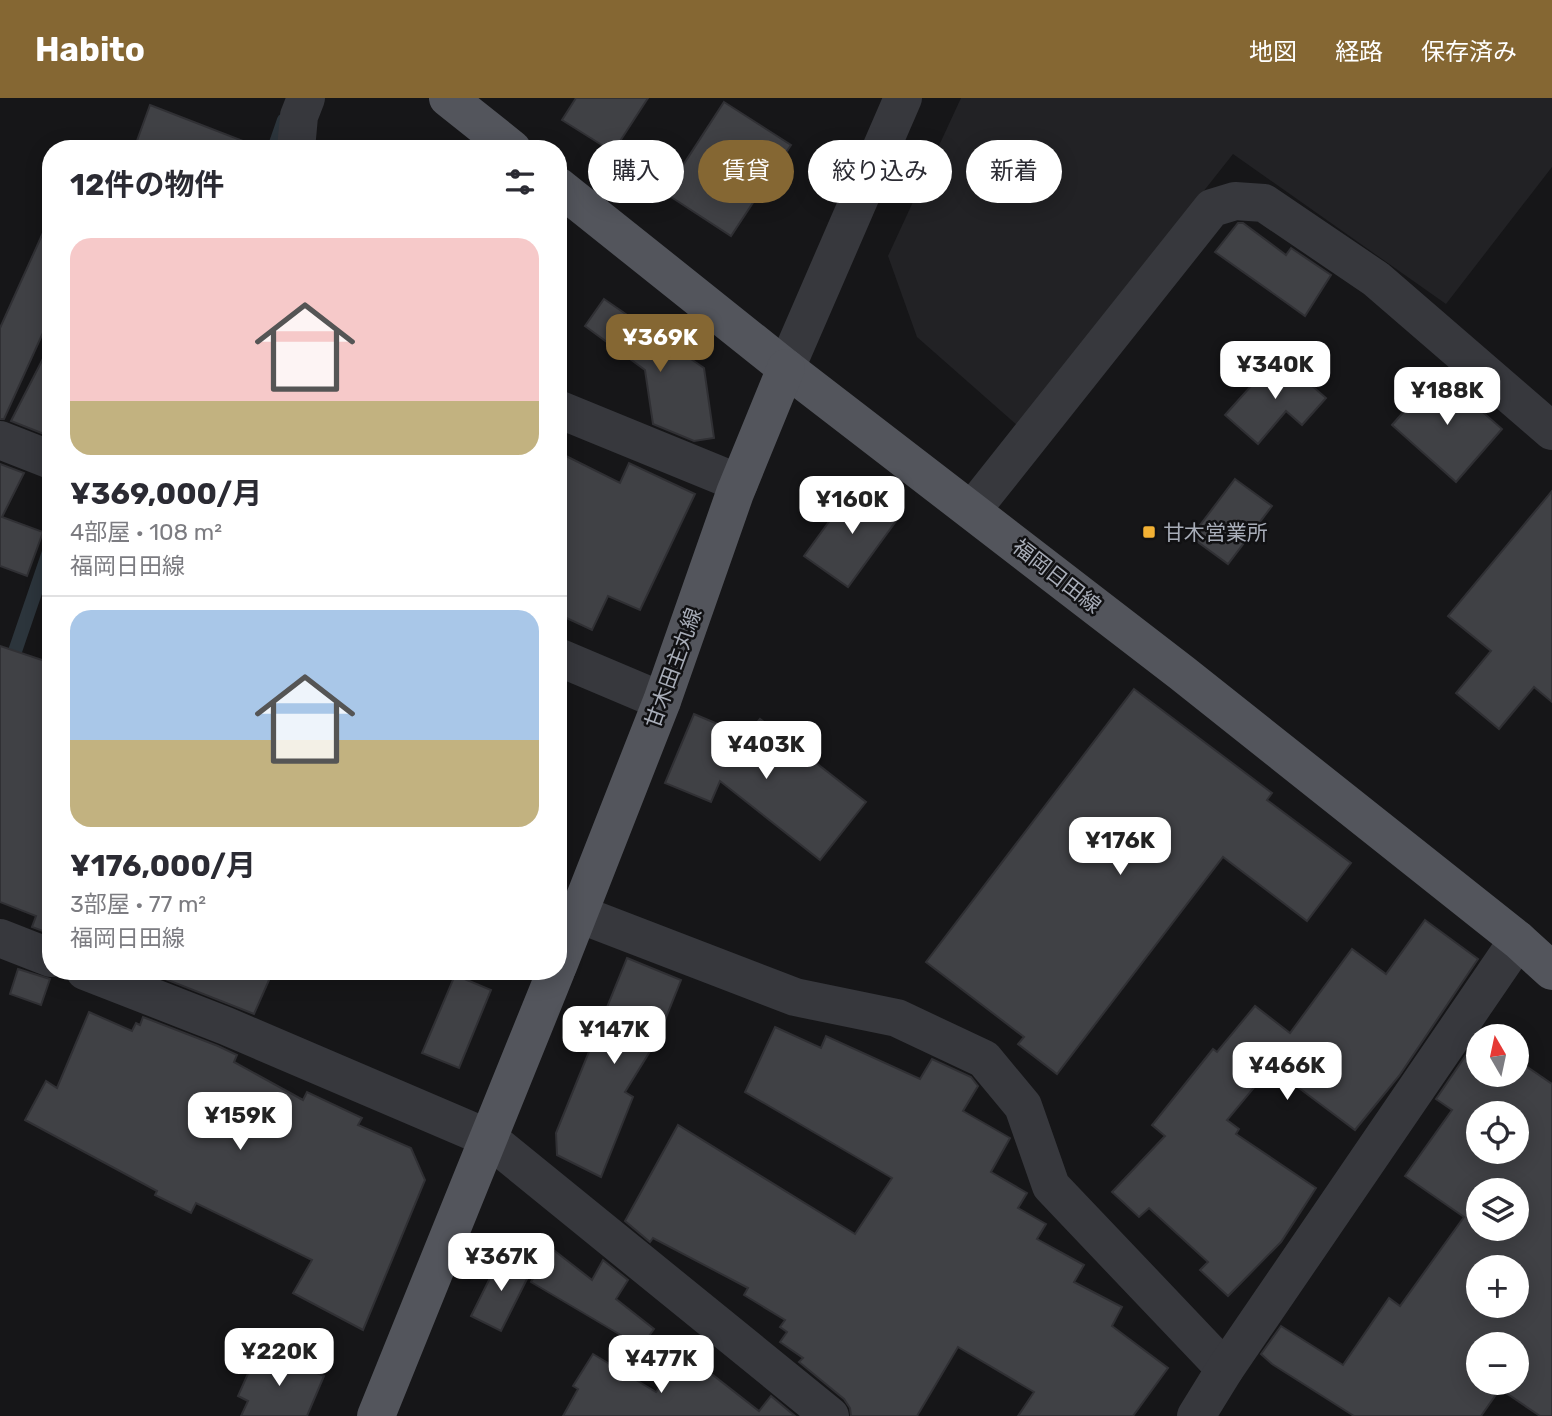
<!DOCTYPE html>
<html lang="ja">
<meta charset="utf-8">
<style>
body{margin:0;font-family:Rubik,"Noto Sans JP",sans-serif;background:#f2f2f3;color:#2b2b33;height:100vh;display:flex;flex-direction:column;font-size:26px;white-space:nowrap}
*{box-sizing:border-box;margin:0}
p{font-size:23px;color:#7c7c81}
.icon{flex:none;width:38px;height:38px;fill:none;stroke:currentColor;stroke-width:2;stroke-linecap:round;stroke-linejoin:round}
.map{position:relative;flex:1;overflow:hidden}
.side{position:absolute;left:42px;top:42px;width:525px;height:840px;display:flex;flex-direction:column;background:#fff;border-radius:28px;box-shadow:0 4px 18px #0003}
.side>*{flex:none}
.hud{position:absolute;left:588px;top:42px;width:665px;height:63px;display:flex;gap:14px}
.needle{width:46px;rotate:351deg}
.tools{position:absolute;left:1466px;top:926px;display:grid;gap:14px}
.tools a{display:grid;place-items:center;width:63px;height:63px;border-radius:50%;background:#fff;box-shadow:0 4px 18px #0003;font-size:35px}
.price{position:absolute;translate:-50% -60px;padding:0 16px;border-radius:14px;background:#fff;color:#222;font-size:23px;line-height:46px;filter:drop-shadow(0 2px 4px #0008)}
.price::after{content:'';position:absolute;left:50%;top:42px;width:21px;height:16px;margin-left:-10px;background:inherit;clip-path:polygon(0 0,100% 0,50% 100%)}
.price.on{background:#856733;color:#fff}
ul{padding:0;list-style:none}
li{display:grid;align-content:center;gap:14px;height:371px;padding:0 28px}
li+li{border-top:2px solid #e1e1e2}
li span{display:grid;place-items:center;height:217px;border-radius:21px;color:#555}
li>.icon{margin-inline-start:auto}
span .icon{width:126px;height:126px;fill:#fffc;stroke-width:1}
li b{font-size:30px}
h2{display:flex;justify-content:space-between;align-items:center;height:84px;padding:0 28px;font-size:30px}
.pill{padding:0 24px;border-radius:32px;background:#fff;box-shadow:0 4px 18px #0003;font-size:24px;line-height:63px}
.pill.on{background:#856733;color:#fff}
header{display:flex;align-items:center;gap:42px;box-sizing:border-box;height:98px;padding:0 35px;background:#856733;color:#fff}
header strong{font-size:33px}
nav{display:flex;gap:38px;margin-inline-start:auto;font-size:24px}
.map>svg:first-child{display:block}
.built{fill:#222225}
.lines{fill:none;stroke-linecap:round;stroke-linejoin:round}
.stream{stroke:#2c353c;stroke-width:14}
.building{fill:#404145;stroke:#303034;stroke-width:2;fill-rule:evenodd}
.minor{stroke:#37383d;stroke-width:38}
.major{stroke:#53555c;stroke-width:38}
.poi-dot{fill:#f2b134;stroke:#111113;stroke-width:2.5}
.labels{text-anchor:middle;dominant-baseline:central;stroke-width:5;stroke-linejoin:round;paint-order:stroke}
.poi-label{font-size:21px;fill:#a8adb8;stroke:#111113;text-anchor:start}
.street-label{font-size:21px;fill:#a8adb8;stroke:#111113}
</style>
<header>
<strong>Habito</strong>
<nav><a>地図</a><a>経路</a><a>保存済み</a></nav>
</header>
<div class="map">
<svg width="1552" height="1318" viewBox="0 0 1552 1318">
<rect width="100%" height="100%" fill="#161618"/>
<polygon class="built" points="961,0 1552,0 1552,69 1446,206 1233,56 1018,328 917,239 888,158"/>
<g class="lines">
<g class="stream">
<polyline points="277,51 275,48 284,22"/>
<polyline points="0,597 51,448"/>
</g>
</g>
<g class="building">
<polygon points="576,0 648,0 613,54 562,22"/>
<polygon points="724,4 791,47 731,138 665,95"/>
<polygon points="150,7 256,48 256,51 134,51"/>
<polygon points="51,117 51,217 4,321 0,321 0,230"/>
<polygon points="1238,125 1243,125 1286,157 1291,150 1331,177 1305,218 1215,154"/>
<polygon points="604,201 704,270 714,340 694,343 653,326 645,272 585,228"/>
<polygon points="51,245 51,323 44,336 11,323"/>
<polygon points="1278,258 1326,300 1302,327 1286,313 1258,346 1225,317"/>
<polygon points="1438,275 1502,331 1456,384 1392,327"/>
<polygon points="558,354 620,385 629,365 695,396 640,512 608,498 592,532 558,516"/>
<polygon points="0,366 24,375 2,419 43,434 27,478 0,468"/>
<polygon points="1235,381 1272,408 1228,466 1191,439"/>
<polygon points="855,388 899,419 848,489 804,458"/>
<polygon points="1552,393 1552,604 1534,589 1499,631 1456,595 1491,553 1448,518"/>
<polygon points="0,548 51,565 51,836 32,829 36,818 0,804"/>
<polygon points="1134,591 1272,695 1267,702 1351,765 1307,823 1223,759 1057,976 1018,946 1024,939 926,864"/>
<polygon points="694,616 746,638 760,621 866,704 820,762 720,683 711,704 665,685"/>
<polygon points="1425,822 1478,861 1399,978 1355,1032 1271,969 1227,1022 1239,1031 1236,1036 1316,1090 1281,1144 1228,1198 1200,1172 1208,1164 1149,1110 1139,1119 1112,1094 1165,1038 1152,1027 1213,951 1217,954 1255,908 1290,935 1352,851 1386,876"/>
<polygon points="627,860 681,882 657,942 625,994 633,999 601,1079 557,1057 556,1035"/>
<polygon points="18,871 50,881 41,907 10,896"/>
<polygon points="162,873 273,873 254,916 160,879"/>
<polygon points="455,877 491,892 459,970 422,955"/>
<polygon points="89,914 132,933 136,925 140,927 143,919 218,948 237,957 234,964 303,1002 307,994 362,1020 358,1027 411,1050 425,1082 363,1232 293,1195 312,1162 196,1105 191,1115 155,1097 157,1093 25,1022 46,983 57,990"/>
<polygon points="775,929 821,950 826,938 920,981 932,961 971,979 978,988 963,1013 1010,1040 991,1074 1027,1095 1018,1110 1046,1126 1037,1141 1084,1167 1074,1184 1122,1209 1112,1228 1168,1270 1133,1318 1018,1318 1034,1294 958,1249 917,1318 851,1318 850,1310 844,1301 799,1264 803,1260 780,1244 787,1234 780,1229 785,1222 744,1197 748,1190 653,1140 650,1144 625,1123 678,1027 855,1136 892,1080 745,994"/>
<path d="M1479,938V976H1517V956L1525,962L1523,966L1552,986V1318H1540L1500,1291L1481,1318H1354L1272,1266L1261,1256L1281,1228L1343,1267L1389,1200L1400,1208L1464,1119L1405,1078L1452,1012L1436,1001ZM1479,1015H1517V1054H1479ZM1479,1092H1517V1130H1479ZM1479,1169H1517V1208H1479ZM1479,1246H1517V1284H1479Z"/>
<polygon points="551,1150 592,1182 603,1162 628,1182 616,1201 654,1231 641,1249 531,1184"/>
<polygon points="501,1158 531,1173 501,1233 471,1218"/>
<polygon points="259,1251 324,1278 307,1318 241,1318 248,1303 238,1298"/>
<polygon points="593,1256 656,1294 686,1256 759,1313 771,1298 795,1318 563,1318 578,1291 573,1288"/>
</g>
<g class="lines">
<g class="minor">
<polyline points="296,51 299,18 306,0"/>
<polyline points="786,270 903,0"/>
<polyline points="558,311 739,385"/>
<polyline points="0,342 51,362"/>
<polyline points="972,412 1212,110 1235,103 1264,105 1376,181 1552,333"/>
<polyline points="558,559 662,603"/>
<polyline points="579,816 795,899 897,920 984,961 1023,1008 1051,1088 1225,1271"/>
<polyline points="0,840 51,860"/>
<polyline points="85,873 226,928 488,1040 830,1318"/>
<polyline points="1196,1318 1225,1271 1518,842"/>
</g>
<g class="major">
<polyline points="448,0 512,51"/>
<polyline points="558,88 786,270 1182,575 1518,842 1552,873"/>
<polyline points="558,868 662,603 735,395 786,270"/>
<polyline points="376,1318 556,873"/>
</g>
</g>
<rect class="poi-dot" x="1142" y="427" width="14" height="14" rx="3.5"/>
<g class="labels">
<g class="poi-label">
<text x="1163" y="434">甘木営業所</text>
</g>
<g class="street-label">
<text transform="translate(1057 478) rotate(38)">福岡日田線</text>
<text transform="translate(673 570) rotate(-70)">甘木田主丸線</text>
</g>
</g>
</svg>
<div class="tools">
<a><svg class="needle" viewBox="-14 -14 28 28"><path d="M0-13l5 13h-10z" fill="#e53935"/><path d="M0 13l5-13h-10z" fill="#7c7c81"/></svg></a>
<a><svg class="icon" aria-label="locate" viewBox="0 0 24 24"><circle cx="12" cy="12" r="6"/><path d="M12 2v4M12 18v4M2 12h4M18 12h4"/></svg></a>
<a><svg class="icon" aria-label="layers" viewBox="0 0 24 24"><path d="M12 4l9 5-9 5-9-5zM3 14l9 5 9-5"/></svg></a>
<a>+</a>
<a>−</a>
</div>
<b class="price on" style="left:660px;top:276px">¥369K</b>
<b class="price" style="left:1275px;top:303px">¥340K</b>
<b class="price" style="left:1447px;top:329px">¥188K</b>
<b class="price" style="left:852px;top:438px">¥160K</b>
<b class="price" style="left:766px;top:683px">¥403K</b>
<b class="price" style="left:1120px;top:779px">¥176K</b>
<b class="price" style="left:614px;top:968px">¥147K</b>
<b class="price" style="left:1287px;top:1004px">¥466K</b>
<b class="price" style="left:240px;top:1054px">¥159K</b>
<b class="price" style="left:501px;top:1195px">¥367K</b>
<b class="price" style="left:279px;top:1290px">¥220K</b>
<b class="price" style="left:661px;top:1297px">¥477K</b>
<div class="hud">
<a class="pill">購入</a>
<a class="pill on">賃貸</a>
<a class="pill">絞り込み</a>
<a class="pill">新着</a>
</div>
<section class="side">
<h2>12件の物件<svg class="icon" aria-label="filters" viewBox="0 0 24 24"><path d="M4 7h16M4 17h16"/><circle cx="9" cy="7" r="2"/><circle cx="15" cy="17" r="2"/></svg></h2>
<ul>
<li><span style="background:linear-gradient(#f6c9c9 75%,#c2b280 0)"><svg class="icon" aria-label="home" viewBox="0 0 24 24"><path d="M3 11l9-7 9 7M6 9v11h12V9"/></svg></span><div><b>¥369,000/月</b><p>4部屋 · 108 m²</p><p>福岡日田線</p></div></li>
<li><span style="background:linear-gradient(#a9c7e8 60%,#c2b280 0)"><svg class="icon" aria-label="home" viewBox="0 0 24 24"><path d="M3 11l9-7 9 7M6 9v11h12V9"/></svg></span><div><b>¥176,000/月</b><p>3部屋 · 77 m²</p><p>福岡日田線</p></div></li>
</ul>
</section>
</div>
